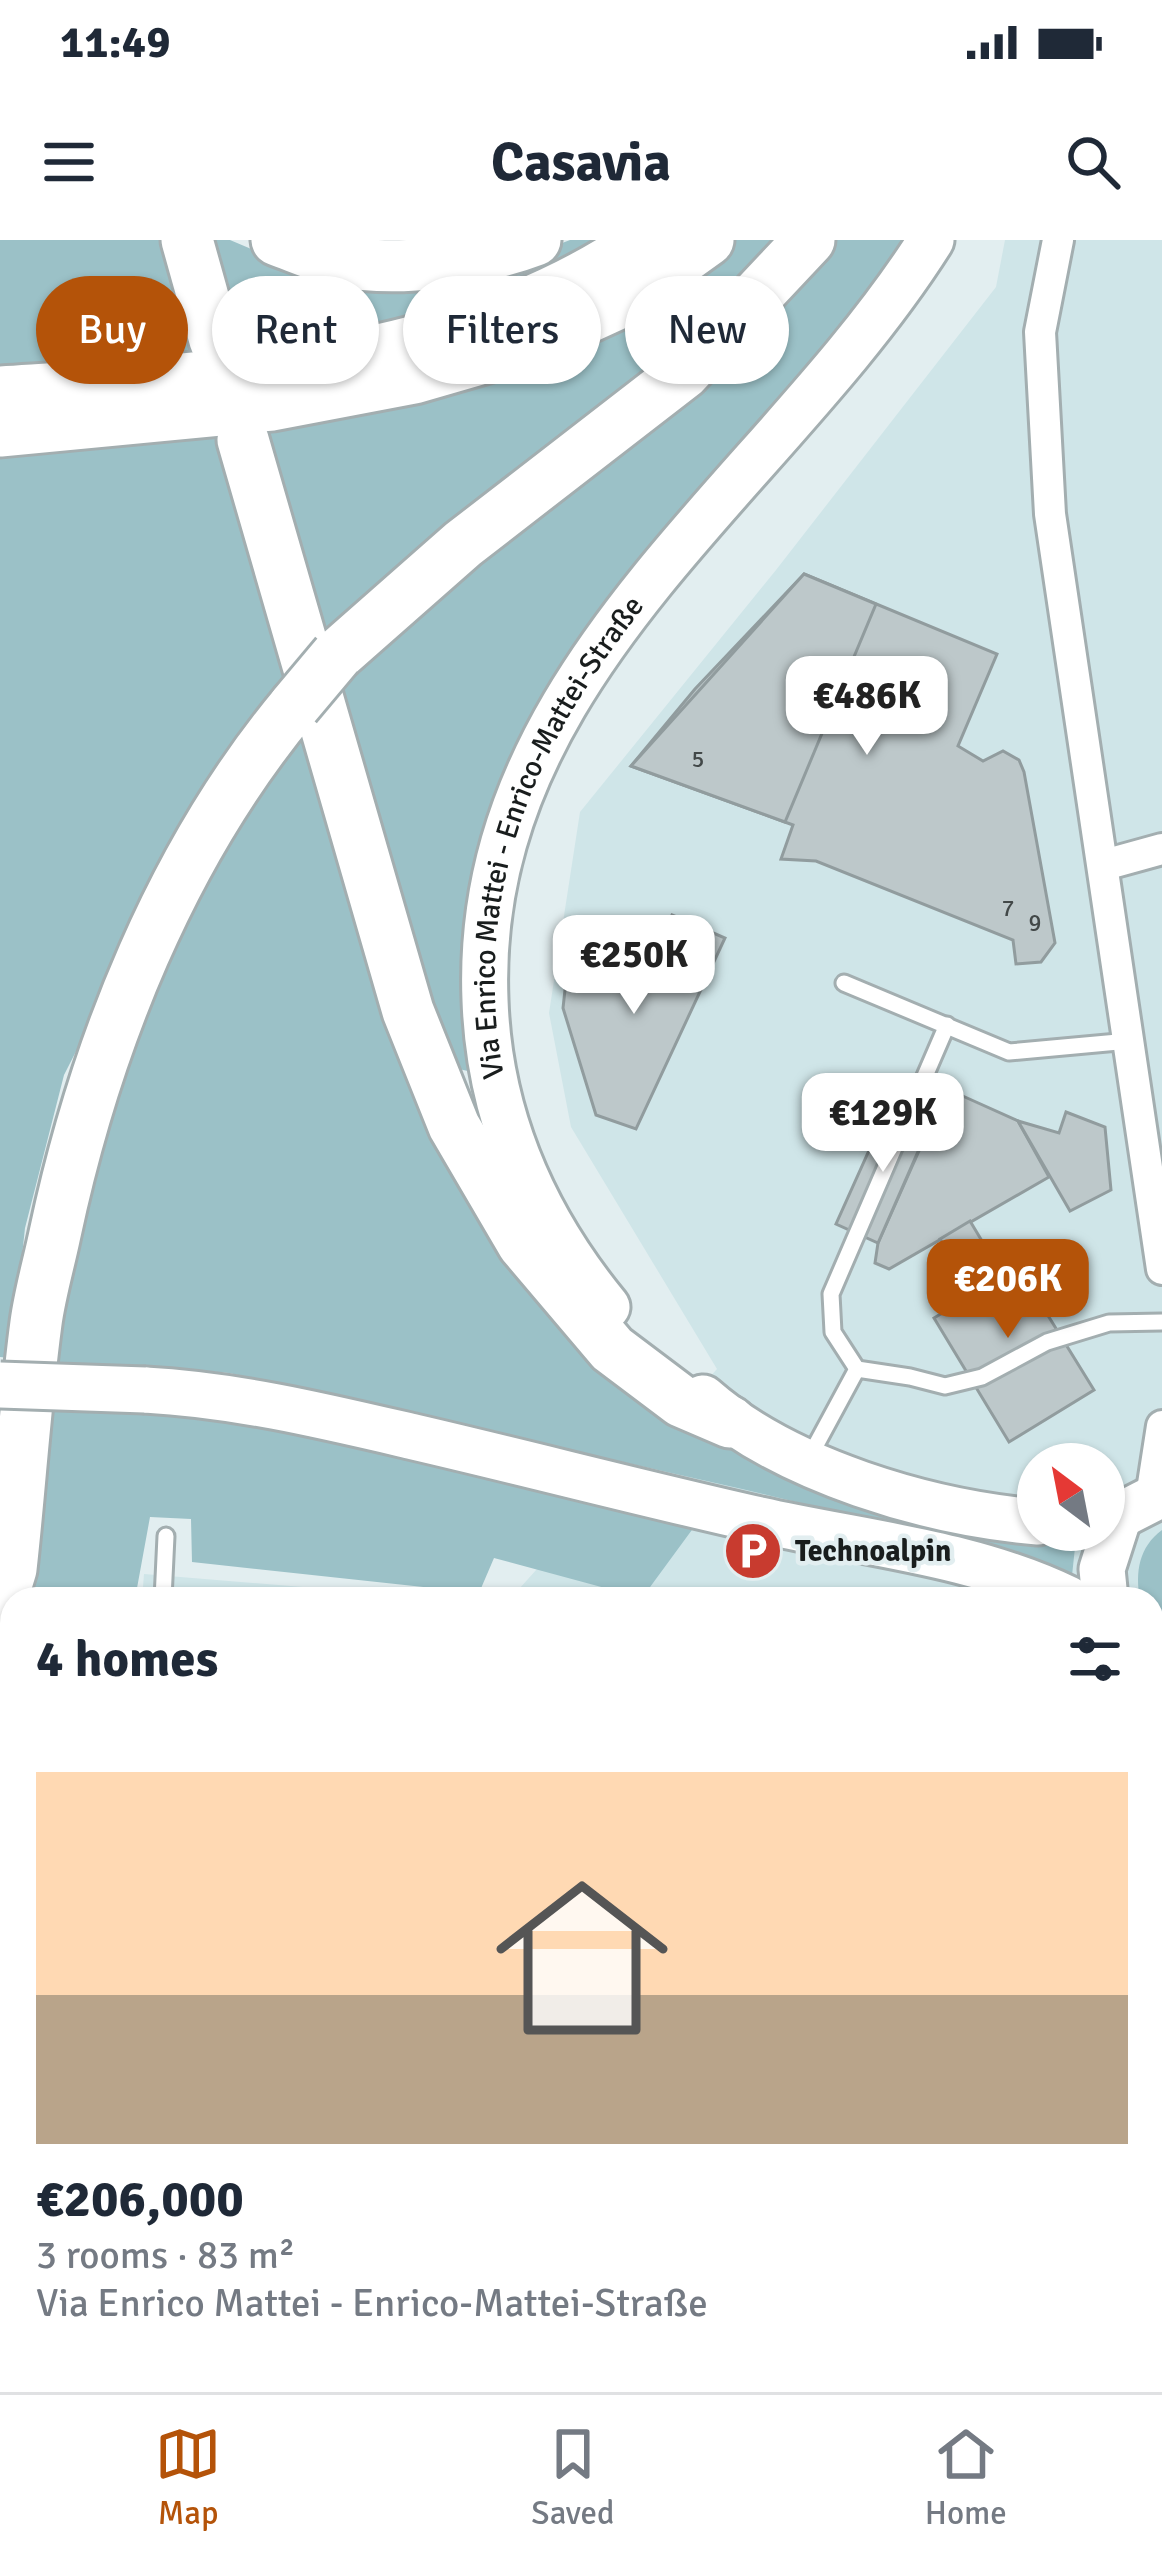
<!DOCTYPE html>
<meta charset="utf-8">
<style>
body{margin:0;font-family:Signika,sans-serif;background:#f6f6f7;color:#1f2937;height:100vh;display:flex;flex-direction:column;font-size:45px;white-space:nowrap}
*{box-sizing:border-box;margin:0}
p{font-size:39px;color:#747a83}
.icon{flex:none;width:66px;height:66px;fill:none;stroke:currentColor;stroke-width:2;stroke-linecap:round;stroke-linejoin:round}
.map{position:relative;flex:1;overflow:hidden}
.sheet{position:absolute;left:0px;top:1347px;width:1164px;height:807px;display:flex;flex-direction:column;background:#fff;border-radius:36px 36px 0 0;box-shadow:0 3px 9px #0004}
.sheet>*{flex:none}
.banner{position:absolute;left:36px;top:36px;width:1092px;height:108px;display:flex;gap:24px}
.needle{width:78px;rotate:328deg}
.tools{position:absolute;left:1017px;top:1203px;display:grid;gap:24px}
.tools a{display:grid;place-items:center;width:108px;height:108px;border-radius:50%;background:#fff;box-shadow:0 3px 9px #0004;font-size:60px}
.price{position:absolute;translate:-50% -102px;padding:0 27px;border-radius:24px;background:#fff;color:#222;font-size:39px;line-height:78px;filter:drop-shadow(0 3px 6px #0008)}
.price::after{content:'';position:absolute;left:50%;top:72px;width:36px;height:27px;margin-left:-18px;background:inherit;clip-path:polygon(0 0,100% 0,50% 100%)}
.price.selected{background:#b45309;color:#fff}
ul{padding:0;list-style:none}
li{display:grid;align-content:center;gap:24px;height:636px;padding:0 36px}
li+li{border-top:3px solid #e0e1e3}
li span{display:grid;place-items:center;height:372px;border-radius:0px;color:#555}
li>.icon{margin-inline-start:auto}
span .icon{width:216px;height:216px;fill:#fffc;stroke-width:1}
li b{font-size:51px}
h2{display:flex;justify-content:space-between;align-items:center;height:144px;padding:0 36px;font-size:51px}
.pill{padding:0 42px;border-radius:54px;background:#fff;box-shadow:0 3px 9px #0004;font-size:42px;line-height:108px}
.pill.selected{background:#b45309;color:#fff}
.status{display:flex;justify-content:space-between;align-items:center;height:84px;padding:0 60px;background:#fff;direction:ltr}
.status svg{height:33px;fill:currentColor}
header{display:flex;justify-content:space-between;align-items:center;height:156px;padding:0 36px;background:#fff;font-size:54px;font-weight:800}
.menu{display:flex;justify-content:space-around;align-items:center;height:168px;border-top:3px solid #e0e1e3;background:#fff;font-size:33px;color:#747a83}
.menu a{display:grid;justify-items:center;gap:6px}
.menu .selected{color:#b45309}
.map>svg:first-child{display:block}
.built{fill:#cfe5e8;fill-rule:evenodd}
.green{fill:#9bc1c7}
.building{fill:#bdc8ca;stroke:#919c9e;stroke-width:3}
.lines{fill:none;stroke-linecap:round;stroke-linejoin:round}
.lane-casing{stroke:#a3aeb0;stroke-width:21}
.street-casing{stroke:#a3aeb0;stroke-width:36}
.primary-casing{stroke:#a3aeb0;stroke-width:51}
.highway-casing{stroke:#a3aeb0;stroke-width:57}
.path{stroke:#868f90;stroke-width:6;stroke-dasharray:6 6;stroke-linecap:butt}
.lane{stroke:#fff;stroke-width:15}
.street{stroke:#fff;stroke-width:30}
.primary{stroke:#fff;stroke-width:45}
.highway{stroke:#fff;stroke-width:51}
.primary-bridge-casing{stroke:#a3aeb0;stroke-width:51;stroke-linecap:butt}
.highway-bridge-casing{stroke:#a3aeb0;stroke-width:57;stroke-linecap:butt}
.primary-bridge{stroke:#fff;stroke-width:45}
.highway-bridge{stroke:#fff;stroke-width:51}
.labels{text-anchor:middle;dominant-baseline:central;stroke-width:9;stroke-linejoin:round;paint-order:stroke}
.number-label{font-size:24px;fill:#424848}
.street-label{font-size:30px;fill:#191d1d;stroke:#e2eef0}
.poi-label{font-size:30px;font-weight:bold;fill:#191d1d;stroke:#e2eef0;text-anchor:start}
</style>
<div class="status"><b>11:49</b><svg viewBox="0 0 49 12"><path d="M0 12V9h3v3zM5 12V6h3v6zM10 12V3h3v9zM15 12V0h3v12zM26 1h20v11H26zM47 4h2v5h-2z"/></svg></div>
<header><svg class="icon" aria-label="menu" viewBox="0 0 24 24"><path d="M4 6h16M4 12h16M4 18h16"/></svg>Casavia<svg class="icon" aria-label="search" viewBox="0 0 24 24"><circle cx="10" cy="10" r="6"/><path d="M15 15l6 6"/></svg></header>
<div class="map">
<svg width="1162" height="2152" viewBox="0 0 1162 2152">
<rect width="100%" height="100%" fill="#e2eef0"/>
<g class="built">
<path d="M1005,0H1162V2152H88V2142H1152V1359H510L717,1129L571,887L549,773L580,572L776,330L996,47ZM1038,1224H1104V1290H1038Z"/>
<polygon points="144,1334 450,1359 142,1359"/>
</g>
<g class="green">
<polygon points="0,0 175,0 205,118 0,132"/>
<path d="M207,0H230L280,21L521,19L570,0H598C489,68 363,93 238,113Z"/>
<polygon points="722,0 779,0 686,103 381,339 320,394 257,184"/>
<polygon points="820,0 907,0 870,58 530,495 475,820 468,831 454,828 412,731 336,450"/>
<polygon points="0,185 215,191 294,436 178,611 64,835 25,988 11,1118 0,1117"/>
<polygon points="304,487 491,949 731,1197 1033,1301 1076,1298 1071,1345 913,1290 742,1249 229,1133 135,1125 131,1170 263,1183 697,1283 642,1358 494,1318 479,1353 192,1322 191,1279 150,1277 135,1359 27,1359 39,1178 107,841 229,592"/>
<path d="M1162,1290V1390L1152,1381V1359H1140C1135,1332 1139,1307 1162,1290Z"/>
<polygon points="12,1625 12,2142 81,2142 81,2152 0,2152 0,1865"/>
<polygon points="812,2142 920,2142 934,2152 778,2152"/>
</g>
<g class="building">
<polygon points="804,334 997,414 958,506 983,521 1003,511 1019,520 1024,532 1055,703 1041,722 1016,724 1013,700 816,621 781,619 793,585 631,526 695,449"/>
<polygon points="804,334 876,364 785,582 631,526"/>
<polygon points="672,675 725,698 636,889 596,875 563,768 570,704 645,741"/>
<polygon points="956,853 1018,881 1049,937 889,1029 875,1023 878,1003 943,857"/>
<polygon points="889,866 930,884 878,1003 836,984"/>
<polygon points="1066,872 1105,887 1111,950 1070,971 1018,881 1059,893"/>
<polygon points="970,981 1003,1036 1018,1027 1094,1150 1009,1202 934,1078 974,1054 940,999"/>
<polygon points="1152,1745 1162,1817 1152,1818"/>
<polygon points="218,2142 467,2142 467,2152 356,2152 346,2147 326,2152 258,2152 217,2150"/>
<polygon points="467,2142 543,2142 570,2152 467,2152"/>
</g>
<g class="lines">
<defs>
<g id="lane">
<polyline points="844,743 1009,812 1129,801"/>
<polyline points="947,785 831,1054 833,1092 857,1129 910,1137 945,1146 982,1137 1047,1102 1109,1083 1162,1082"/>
<polyline points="810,1216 857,1129"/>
<polyline points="163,1359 166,1296"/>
<polyline points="1049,2142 1058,2152"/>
<polyline points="115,2152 116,2142"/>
</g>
<g id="street">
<polyline points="1058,0 1040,92 1050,274 1162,1029"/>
<polyline points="1104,625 1162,609"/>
<polyline points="1151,1257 1162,1186"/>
<polyline points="1152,2091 1162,2094"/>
</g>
<g id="primary">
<path id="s1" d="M607,1067C534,978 489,877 485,760C472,431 774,249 931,0"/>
<path d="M145,1150C237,1155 324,1176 414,1197C530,1224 644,1254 760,1280C862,1303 974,1313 1068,1359"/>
<path d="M703,1158C786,1231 929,1273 1038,1282"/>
<polyline points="1104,1278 1119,1276 1162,1254"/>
<polyline points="1105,1359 1102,1329 1119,1276"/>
<polyline points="1152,1427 1162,1431"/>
</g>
<g id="highway">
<polyline points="187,0 215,100"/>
<path d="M277,0C297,7 318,17 339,21C400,33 479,21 535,0"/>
<path d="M0,152C217,138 459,129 643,0"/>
<polyline points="0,191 272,165 414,138 525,106 623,61 708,0"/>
<polyline points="243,200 408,771 454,886 523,1004 612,1109 681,1161 730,1182"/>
<polyline points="337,415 463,304 684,133 809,0"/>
<path d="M0,1365L11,1329C20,1248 25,1165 36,1083C40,1053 49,1023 55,994C95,806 171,614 295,465"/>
</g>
</defs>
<use href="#lane" class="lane-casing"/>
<use href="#street" class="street-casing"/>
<use href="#primary" class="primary-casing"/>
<use href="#highway" class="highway-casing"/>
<g class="path">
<polyline points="1152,1476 1162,1484"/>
<polyline points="1152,2033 1162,2036"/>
<polyline points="1152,2133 1158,2135"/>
<polyline points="576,2142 603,2152"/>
<polyline points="950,2151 988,2142"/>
<polyline points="152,2152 152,2142"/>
<polyline points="739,2152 779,2142"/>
</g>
<use href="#lane" class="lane"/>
<use href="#street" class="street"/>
<use href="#primary" class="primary"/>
<use href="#highway" class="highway"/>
<defs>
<polyline id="primary-bridge" points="0,1145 145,1150"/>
<polyline id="highway-bridge" points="295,465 337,415"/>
</defs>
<use href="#primary-bridge" class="primary-bridge-casing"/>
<use href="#highway-bridge" class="highway-bridge-casing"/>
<use href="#primary-bridge" class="primary-bridge"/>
<use href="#highway-bridge" class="highway-bridge"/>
</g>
<defs>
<symbol id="parking-disc" viewBox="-11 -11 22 22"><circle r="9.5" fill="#c83b2f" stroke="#e2eef0"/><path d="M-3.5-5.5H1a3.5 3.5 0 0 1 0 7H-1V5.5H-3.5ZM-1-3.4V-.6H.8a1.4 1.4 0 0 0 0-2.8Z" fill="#fff"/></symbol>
</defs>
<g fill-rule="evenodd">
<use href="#parking-disc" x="720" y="1278" width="66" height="66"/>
</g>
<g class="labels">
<g class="number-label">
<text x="698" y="519">5</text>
<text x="1008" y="668">7</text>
<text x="1035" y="683">9</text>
</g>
<g class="street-label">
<text stroke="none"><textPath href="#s1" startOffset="516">Via Enrico Mattei - Enrico-Mattei-Straße</textPath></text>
</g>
<g class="poi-label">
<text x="795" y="1311">Technoalpin</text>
</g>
</g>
</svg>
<div class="tools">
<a><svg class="needle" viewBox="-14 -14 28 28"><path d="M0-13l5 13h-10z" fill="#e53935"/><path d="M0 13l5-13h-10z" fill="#747a83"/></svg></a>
</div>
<b class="price" style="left:867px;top:518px">€486K</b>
<b class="price" style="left:634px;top:777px">€250K</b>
<b class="price" style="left:883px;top:935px">€129K</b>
<b class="price selected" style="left:1008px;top:1101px">€206K</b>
<div class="banner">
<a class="pill selected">Buy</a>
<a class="pill">Rent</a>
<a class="pill">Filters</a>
<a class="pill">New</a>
</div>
<section class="sheet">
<h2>4 homes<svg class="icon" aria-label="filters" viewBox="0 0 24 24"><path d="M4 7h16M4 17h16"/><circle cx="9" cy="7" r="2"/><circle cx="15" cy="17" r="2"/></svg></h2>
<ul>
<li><span style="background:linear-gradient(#ffd9b3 60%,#b9a48a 0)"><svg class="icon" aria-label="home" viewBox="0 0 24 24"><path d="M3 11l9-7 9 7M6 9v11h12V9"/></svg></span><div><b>€206,000</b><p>3 rooms · 83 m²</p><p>Via Enrico Mattei - Enrico-Mattei-Straße</p></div></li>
</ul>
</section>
</div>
<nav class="menu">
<a class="selected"><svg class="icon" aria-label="map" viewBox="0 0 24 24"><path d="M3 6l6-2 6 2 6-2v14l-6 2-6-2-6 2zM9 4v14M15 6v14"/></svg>Map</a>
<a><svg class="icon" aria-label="saved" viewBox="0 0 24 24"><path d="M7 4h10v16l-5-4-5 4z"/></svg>Saved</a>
<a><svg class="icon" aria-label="home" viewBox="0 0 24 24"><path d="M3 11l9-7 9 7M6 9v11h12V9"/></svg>Home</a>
</nav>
